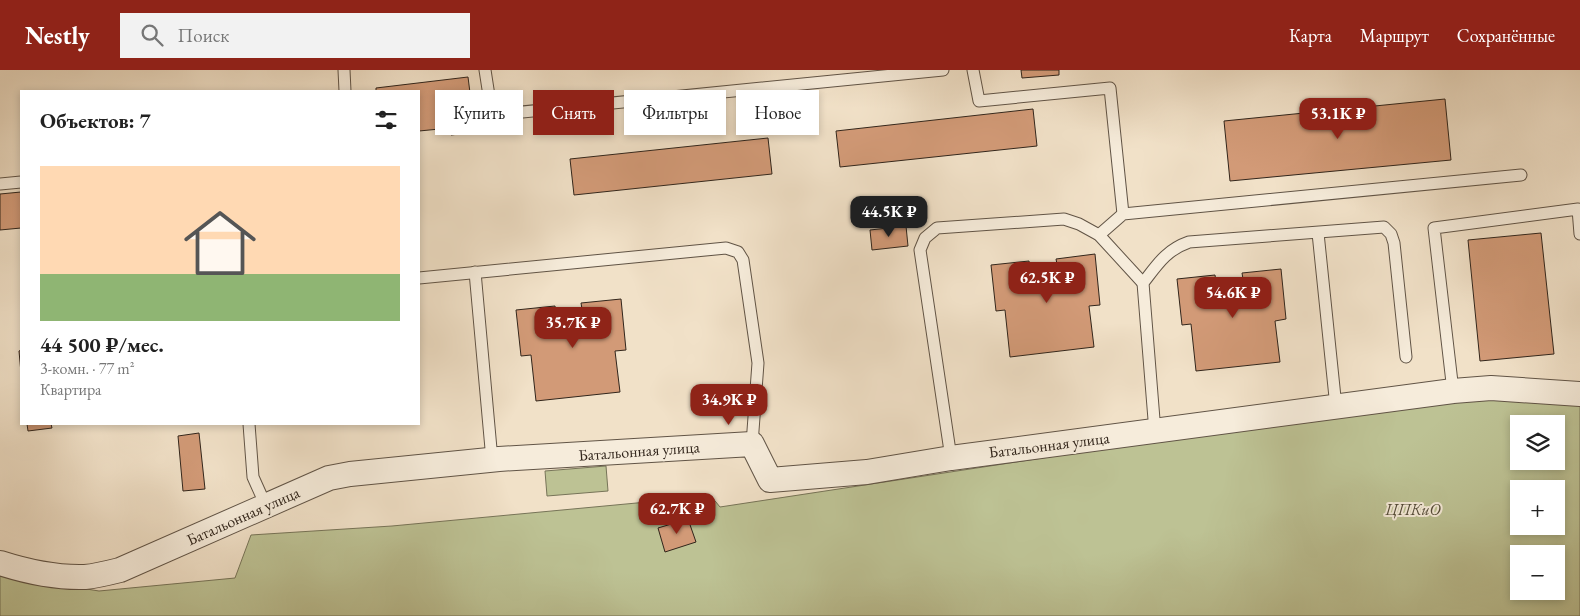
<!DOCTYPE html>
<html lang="ru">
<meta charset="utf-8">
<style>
body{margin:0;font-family:"EB Garamond",serif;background:#f2f2f2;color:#222;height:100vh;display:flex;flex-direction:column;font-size:19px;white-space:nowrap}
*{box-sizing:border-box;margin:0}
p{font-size:16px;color:#767676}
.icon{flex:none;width:28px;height:28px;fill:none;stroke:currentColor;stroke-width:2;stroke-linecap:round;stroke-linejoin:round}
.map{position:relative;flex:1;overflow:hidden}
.drawer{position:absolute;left:20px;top:20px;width:400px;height:335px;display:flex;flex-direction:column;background:#fff;border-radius:0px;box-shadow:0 2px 8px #0003}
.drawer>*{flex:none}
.guide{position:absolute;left:435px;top:20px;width:475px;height:45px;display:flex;gap:10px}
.tools{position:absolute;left:1510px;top:345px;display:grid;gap:10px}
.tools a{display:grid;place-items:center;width:55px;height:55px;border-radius:0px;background:#fff;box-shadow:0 2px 8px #0003;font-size:25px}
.price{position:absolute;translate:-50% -42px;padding:0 11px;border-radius:10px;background:#8f2418;color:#fff;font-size:16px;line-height:32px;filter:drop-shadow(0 1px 2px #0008)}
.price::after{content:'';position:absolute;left:50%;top:30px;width:15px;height:11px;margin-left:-8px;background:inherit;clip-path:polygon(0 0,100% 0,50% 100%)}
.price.on{background:#222;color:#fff}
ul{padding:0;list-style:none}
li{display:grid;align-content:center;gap:10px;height:265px;padding:0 20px}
li span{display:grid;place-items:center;height:155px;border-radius:0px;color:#555}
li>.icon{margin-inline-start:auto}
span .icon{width:90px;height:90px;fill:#fffc;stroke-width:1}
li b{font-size:21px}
h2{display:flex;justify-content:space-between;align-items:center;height:60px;padding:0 20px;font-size:21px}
.tag{padding:0 18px;border-radius:0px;background:#fff;box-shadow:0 2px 8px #0003;font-size:18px;line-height:45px}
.tag.on{background:#8f2418;color:#fff}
header{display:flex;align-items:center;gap:30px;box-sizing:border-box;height:70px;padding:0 25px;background:#8f2418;color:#fff}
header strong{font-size:24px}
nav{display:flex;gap:28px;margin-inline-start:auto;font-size:18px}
.search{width:350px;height:45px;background:#f2f2f2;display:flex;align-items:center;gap:12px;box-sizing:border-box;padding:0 18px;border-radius:0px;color:#767676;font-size:19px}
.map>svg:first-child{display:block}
.green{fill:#bdc294;stroke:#777458;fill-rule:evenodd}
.building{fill:#d29a77;stroke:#31251b}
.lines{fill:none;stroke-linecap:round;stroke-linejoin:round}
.service-casing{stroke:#615446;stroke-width:13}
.minor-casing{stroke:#615446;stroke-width:26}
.service{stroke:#f6ecdb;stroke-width:11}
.minor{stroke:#f6ecdb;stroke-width:24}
.labels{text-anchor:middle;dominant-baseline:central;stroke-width:4;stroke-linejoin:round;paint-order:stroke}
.street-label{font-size:16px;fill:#31251b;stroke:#f6ecdb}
.park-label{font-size:16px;font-style:italic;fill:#544c39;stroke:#f6ecdb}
</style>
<header>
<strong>Nestly</strong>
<div class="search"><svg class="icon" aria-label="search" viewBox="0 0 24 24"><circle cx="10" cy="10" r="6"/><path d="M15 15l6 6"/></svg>Поиск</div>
<nav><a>Карта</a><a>Маршрут</a><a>Сохранённые</a></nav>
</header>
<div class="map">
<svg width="1580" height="546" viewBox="0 0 1580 546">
<rect width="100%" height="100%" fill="#f1e1c8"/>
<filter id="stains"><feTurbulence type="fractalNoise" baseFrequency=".004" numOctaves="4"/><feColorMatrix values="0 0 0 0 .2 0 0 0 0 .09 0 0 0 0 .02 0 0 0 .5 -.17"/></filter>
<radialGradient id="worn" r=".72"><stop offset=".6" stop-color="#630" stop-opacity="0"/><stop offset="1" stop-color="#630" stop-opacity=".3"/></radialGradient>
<g class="green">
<path d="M1477,322L1580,335V546H0V505L99,521L235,508L251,465L392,456L711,426L720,437ZM1519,354H1556V391H1519ZM1519,419H1556V456H1519ZM1519,484H1556V521H1519Z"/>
<polygon points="606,396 608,421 547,426 545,401"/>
</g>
<g class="building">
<polygon points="1021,0 1059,0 1059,5 1022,8"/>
<polygon points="468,7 475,62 451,65 450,58 419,61 419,21 376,21 376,18"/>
<polygon points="1445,29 1451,90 1230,111 1224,51"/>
<polygon points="1033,39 1037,76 840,97 836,61"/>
<polygon points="768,68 772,104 574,125 570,89"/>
<polygon points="21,122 21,158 0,160 0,124"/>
<polygon points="906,156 908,176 872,180 870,160"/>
<polygon points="1541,163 1554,284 1480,291 1468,170"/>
<polygon points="1095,184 1100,235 1089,236 1094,277 1010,287 1005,240 996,241 991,195 1029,191 1030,197 1057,194 1056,189"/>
<polygon points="1281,199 1286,249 1275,251 1280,292 1196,301 1191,254 1182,255 1177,209 1215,205 1216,212 1243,209 1242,203"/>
<polygon points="621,229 626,280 615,281 620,322 536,331 531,285 521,286 516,240 555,236 556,242 582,239 581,233"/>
<polygon points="21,280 21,303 19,281"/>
<polygon points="27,354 51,354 52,358 28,361"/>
<polygon points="199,363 205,419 183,421 178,366"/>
<polygon points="688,449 696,472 665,482 658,458"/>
</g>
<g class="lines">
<defs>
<g id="service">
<polyline points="344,0 345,21"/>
<polyline points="485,0 492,45 943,0"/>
<polyline points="973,0 979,31 1110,18 1123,144"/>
<polyline points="0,114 21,112"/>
<polyline points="1318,163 1336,337"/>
<polyline points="1099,165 1123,144 1521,105"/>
<polyline points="475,202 492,390"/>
<polyline points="419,208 726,178 738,182 743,190 758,293 752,374"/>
<polyline points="1453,321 1434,158 1578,139 1580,164"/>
<polyline points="249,354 253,407 266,436"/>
<path d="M1155,362L1143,213C1157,195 1166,180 1189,172L1384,157L1391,164L1394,173L1406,287"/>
<polyline points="951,388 920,180 925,168 937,158 1064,149 1079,154 1099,165 1143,213"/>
</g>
<path id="minor" d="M0,493C28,502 55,508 85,507C96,506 108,503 120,500L329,408L350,404L499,389L752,374L770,410L867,402L951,388L1453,321L1491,318L1580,324"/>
</defs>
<use href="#service" class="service-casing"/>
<use href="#minor" class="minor-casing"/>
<use href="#service" class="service"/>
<use href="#minor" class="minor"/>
</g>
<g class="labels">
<g class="street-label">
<text transform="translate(1049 375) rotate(-7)">Батальонная улица</text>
<text transform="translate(639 381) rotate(-4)">Батальонная улица</text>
<text transform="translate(243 446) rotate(-24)">Батальонная улица</text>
</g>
<g class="park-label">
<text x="1413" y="439">ЦПКиО</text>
</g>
</g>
<rect width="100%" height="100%" filter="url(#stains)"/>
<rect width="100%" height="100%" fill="url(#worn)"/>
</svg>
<div class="tools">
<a><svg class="icon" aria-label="layers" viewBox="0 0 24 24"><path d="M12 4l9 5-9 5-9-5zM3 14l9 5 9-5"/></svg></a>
<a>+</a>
<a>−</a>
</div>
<b class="price" style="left:1338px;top:70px">53.1K ₽</b>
<b class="price on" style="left:889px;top:168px">44.5K ₽</b>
<b class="price" style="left:1047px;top:234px">62.5K ₽</b>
<b class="price" style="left:1233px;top:249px">54.6K ₽</b>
<b class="price" style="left:573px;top:279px">35.7K ₽</b>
<b class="price" style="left:729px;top:356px">34.9K ₽</b>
<b class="price" style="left:677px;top:465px">62.7K ₽</b>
<div class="guide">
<a class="tag">Купить</a>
<a class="tag on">Снять</a>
<a class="tag">Фильтры</a>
<a class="tag">Новое</a>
</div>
<section class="drawer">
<h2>Объектов: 7<svg class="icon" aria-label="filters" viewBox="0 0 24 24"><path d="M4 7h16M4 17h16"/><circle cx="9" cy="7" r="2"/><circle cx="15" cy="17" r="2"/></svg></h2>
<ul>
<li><span style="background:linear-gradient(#ffd9b3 70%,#8fb573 0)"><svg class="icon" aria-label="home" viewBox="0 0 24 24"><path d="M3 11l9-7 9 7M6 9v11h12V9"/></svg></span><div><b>44 500 ₽/мес.</b><p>3-комн. · 77 m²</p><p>Квартира</p></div></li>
</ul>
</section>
</div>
